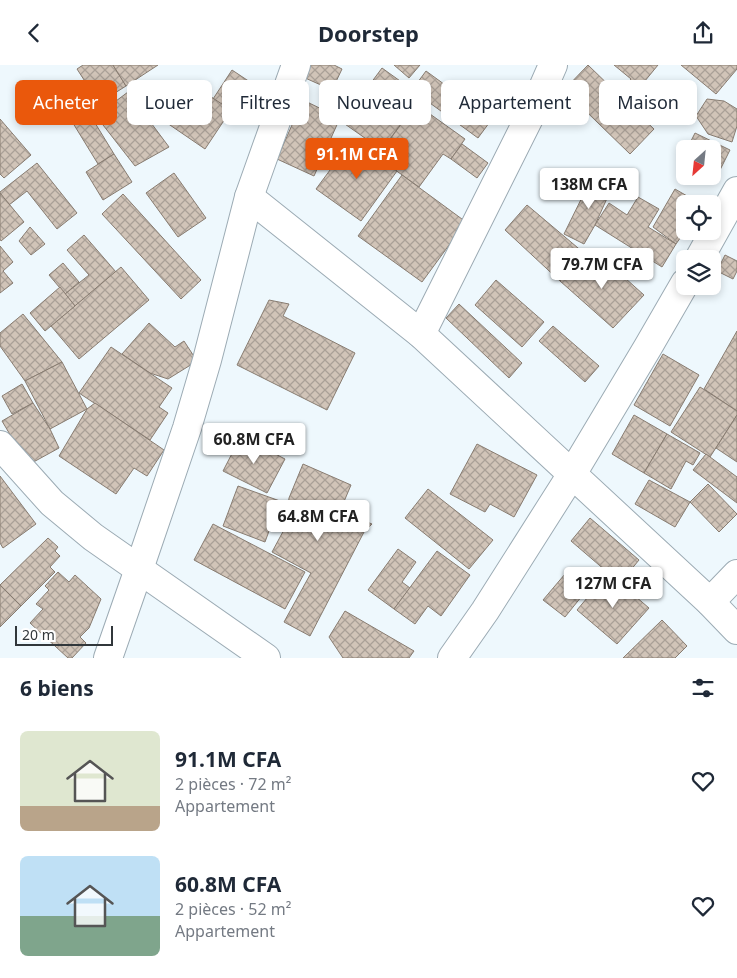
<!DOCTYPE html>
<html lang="fr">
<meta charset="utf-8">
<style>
body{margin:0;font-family:"Noto Sans",sans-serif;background:#f2f2f3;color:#1f2937;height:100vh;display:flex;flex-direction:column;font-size:19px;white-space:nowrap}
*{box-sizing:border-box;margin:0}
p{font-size:16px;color:#747a83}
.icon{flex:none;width:28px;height:28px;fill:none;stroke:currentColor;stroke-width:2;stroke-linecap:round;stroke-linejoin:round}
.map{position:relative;height:593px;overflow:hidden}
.details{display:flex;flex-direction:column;background:#fff;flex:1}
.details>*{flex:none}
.hud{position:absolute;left:15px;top:15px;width:708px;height:45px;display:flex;gap:10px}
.needle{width:32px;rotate:207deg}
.fabs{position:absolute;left:676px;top:75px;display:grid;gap:10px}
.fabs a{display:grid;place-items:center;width:45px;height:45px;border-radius:8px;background:#fff;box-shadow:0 2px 8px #0003;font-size:25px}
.scale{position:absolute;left:15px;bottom:12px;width:98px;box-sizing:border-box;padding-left:5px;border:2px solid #31373b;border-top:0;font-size:14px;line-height:18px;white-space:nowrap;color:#31373b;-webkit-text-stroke:4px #fff;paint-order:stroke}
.price{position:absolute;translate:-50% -42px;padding:0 11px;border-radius:5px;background:#fff;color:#222;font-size:16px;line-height:32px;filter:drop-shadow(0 1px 2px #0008)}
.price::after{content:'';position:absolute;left:50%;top:30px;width:15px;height:11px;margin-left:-8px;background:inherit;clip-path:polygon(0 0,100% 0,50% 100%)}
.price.on{background:#ea580c;color:#fff}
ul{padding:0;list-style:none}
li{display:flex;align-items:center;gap:15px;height:125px;padding:0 20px}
li span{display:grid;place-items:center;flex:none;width:140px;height:100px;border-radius:8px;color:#555}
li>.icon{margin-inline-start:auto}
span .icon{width:60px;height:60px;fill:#fffc;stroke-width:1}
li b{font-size:21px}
h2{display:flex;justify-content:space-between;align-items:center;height:60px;padding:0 20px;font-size:21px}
.tag{padding:0 18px;border-radius:8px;background:#fff;box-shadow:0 2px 8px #0003;font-size:18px;line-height:45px}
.tag.on{background:#ea580c;color:#fff}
header{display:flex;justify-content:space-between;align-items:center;height:65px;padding:0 20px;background:#fff;font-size:22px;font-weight:700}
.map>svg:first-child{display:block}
.building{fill:url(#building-cross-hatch);stroke:#887c71}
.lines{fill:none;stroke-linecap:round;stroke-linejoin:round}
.street-casing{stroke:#9cabb4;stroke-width:30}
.street{stroke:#fff;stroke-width:28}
</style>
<header><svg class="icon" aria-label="back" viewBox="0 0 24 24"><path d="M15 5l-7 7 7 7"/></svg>Doorstep<svg class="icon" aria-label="share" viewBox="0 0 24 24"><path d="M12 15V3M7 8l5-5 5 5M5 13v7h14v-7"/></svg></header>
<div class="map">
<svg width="737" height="593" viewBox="0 0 737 593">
<defs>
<pattern id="building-cross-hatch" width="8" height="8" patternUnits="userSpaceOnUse" patternTransform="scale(1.25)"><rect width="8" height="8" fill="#d1c4b8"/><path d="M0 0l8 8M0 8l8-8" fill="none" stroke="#aaa097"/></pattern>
</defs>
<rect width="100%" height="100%" fill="#eef8fd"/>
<g class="building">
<polygon points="83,0 113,0 126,21 99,38 77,4"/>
<polygon points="113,0 158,0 126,21"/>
<polygon points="308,0 334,0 342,4 332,25 303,12"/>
<polygon points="394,0 420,0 409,13"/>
<polygon points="588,0 654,64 630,89 564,25"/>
<polygon points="614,0 658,0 640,22 669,46 660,57 622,25 631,14"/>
<polygon points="681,0 737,0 737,4 716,29"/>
<polygon points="382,3 421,31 382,85 342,57"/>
<polygon points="232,5 265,27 246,55 213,34"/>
<polygon points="426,6 492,54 478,73 412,25"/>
<polygon points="193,20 231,45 205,84 167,58"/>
<polygon points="128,27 169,82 135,101 96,51"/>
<polygon points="707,34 724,36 737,44 737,61 732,77 708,69 696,51"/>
<polygon points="303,35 340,53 314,111 277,94"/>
<polygon points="416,39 465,74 451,94 443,89 419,122 377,92"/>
<polygon points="84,40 114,89 98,99 68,50"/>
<polygon points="0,54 31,90 4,113 0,109"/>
<polygon points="695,68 730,85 714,117 702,111 712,111 712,84 687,84"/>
<polygon points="353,74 397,106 361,156 316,124"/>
<polygon points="462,79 488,98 477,113 451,94"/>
<polygon points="685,87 685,103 679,100"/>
<polygon points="114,89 132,117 103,135 86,107"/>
<polygon points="37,98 77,148 57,164 27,126 9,140 0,128 0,127"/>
<polygon points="174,108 206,153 178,172 146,128"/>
<polygon points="402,110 466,157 422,217 358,171"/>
<polygon points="593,110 613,120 595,160 584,179 564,169"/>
<polygon points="675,124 701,139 685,139 685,166 676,179 653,162"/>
<polygon points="0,128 24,157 1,176 0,174"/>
<polygon points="123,129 201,215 181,234 102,149"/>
<polygon points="638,132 659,144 648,162 676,179 662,202 595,160 609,138 627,150"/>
<polygon points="527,140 584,188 560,216 505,165"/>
<polygon points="30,162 45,179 31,190 19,176"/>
<polygon points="84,170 116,207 75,241 65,229 89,210 67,185"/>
<polygon points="0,181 13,197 3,206 13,218 0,228"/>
<polygon points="584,188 608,209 615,204 644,230 613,263 560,216"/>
<polygon points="725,190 737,196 737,206 733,214 717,206"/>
<polygon points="63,198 79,217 65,229 49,210"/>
<polygon points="121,202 149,235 79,294 51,261"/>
<polygon points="496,215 544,257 522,282 475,240"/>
<polygon points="60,222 75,241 45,266 30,248"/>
<polygon points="269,235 289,239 283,251 355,288 327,345 237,300"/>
<polygon points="459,239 522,298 509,313 446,253"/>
<polygon points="23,249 62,297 25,316 0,281 0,268"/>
<polygon points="149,258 175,282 184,276 197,296 168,314 150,308 122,289"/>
<polygon points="553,261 599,301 585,317 539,276"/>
<polygon points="737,266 737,346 704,324"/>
<polygon points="111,282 172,323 159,342 168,348 150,375 79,328"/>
<polygon points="663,289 699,310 670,361 634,340"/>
<polygon points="62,297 87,344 50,364 25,316"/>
<polygon points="22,319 33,338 12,349 2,331"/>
<polygon points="700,322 737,346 737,350 710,392 671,367"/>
<polygon points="33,338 50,364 59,383 28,400 2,356"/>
<polygon points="95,338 164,385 147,411 134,403 116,429 59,391 87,344"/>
<polygon points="634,350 667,369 644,408 612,389"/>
<polygon points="737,350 737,397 716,383"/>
<polygon points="667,369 700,388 693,400 686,396 671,424 644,408"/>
<polygon points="241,371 285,394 267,428 223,406"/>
<polygon points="477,379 537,410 514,452 490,439 485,447 450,429"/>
<polygon points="706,389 737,412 737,438 693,405"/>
<polygon points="303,399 351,420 340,446 372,459 364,467 310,571 284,557 311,508 272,487 286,461 289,433"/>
<polygon points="0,411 36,459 3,483 0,478"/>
<polygon points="649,415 690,437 675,462 635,439"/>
<polygon points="708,419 737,449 719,467 690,437"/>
<polygon points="238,421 280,436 265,477 223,461"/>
<polygon points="428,424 493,475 469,504 405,453"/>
<polygon points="590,453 639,495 620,518 571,476"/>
<polygon points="213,459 305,507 285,544 194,495"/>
<polygon points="48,473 58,482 55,486 60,491 50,502 55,507 21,541 0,520"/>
<polygon points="398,484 416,497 402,517 410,523 394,544 368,525"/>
<polygon points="437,486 470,510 441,551 428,541 415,559 394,544"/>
<polygon points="58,507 69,517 75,510 101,534 89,563 80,572 86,578 72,593 68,593 30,558 43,544 36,539 49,525 45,521"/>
<polygon points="608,508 649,543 617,579 577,545"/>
<polygon points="565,509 586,526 565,552 543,535"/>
<polygon points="0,520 21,541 0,562"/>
<polygon points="345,546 414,586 409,593 343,593 329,572"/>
<polygon points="662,555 687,581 675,593 623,593"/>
</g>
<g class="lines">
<defs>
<g id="street">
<polyline points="249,132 421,269 710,537 737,565"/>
<polyline points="699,194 737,126"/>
<polyline points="421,269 535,41 553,0"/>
<polyline points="0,380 52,438 93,472 266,593"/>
<polyline points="710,537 737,509"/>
<polyline points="108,593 139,504 187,363 207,295 249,132 296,0"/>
<polyline points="452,593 485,546 572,409 648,282 685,218"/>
</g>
</defs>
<use href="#street" class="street-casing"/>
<use href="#street" class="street"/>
</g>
</svg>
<div class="fabs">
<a><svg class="needle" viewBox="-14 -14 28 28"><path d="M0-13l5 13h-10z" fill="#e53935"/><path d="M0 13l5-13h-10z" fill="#747a83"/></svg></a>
<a><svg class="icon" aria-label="locate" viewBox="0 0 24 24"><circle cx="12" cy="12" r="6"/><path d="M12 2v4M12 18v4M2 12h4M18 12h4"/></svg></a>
<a><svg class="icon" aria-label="layers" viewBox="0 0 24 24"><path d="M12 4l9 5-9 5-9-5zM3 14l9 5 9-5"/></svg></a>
</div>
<div class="scale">20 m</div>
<b class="price on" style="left:357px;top:115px">91.1M CFA</b>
<b class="price" style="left:589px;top:145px">138M CFA</b>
<b class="price" style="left:602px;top:225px">79.7M CFA</b>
<b class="price" style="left:254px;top:400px">60.8M CFA</b>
<b class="price" style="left:318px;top:477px">64.8M CFA</b>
<b class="price" style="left:613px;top:544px">127M CFA</b>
<div class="hud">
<a class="tag on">Acheter</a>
<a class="tag">Louer</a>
<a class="tag">Filtres</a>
<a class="tag">Nouveau</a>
<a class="tag">Appartement</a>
<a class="tag">Maison</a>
</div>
</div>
<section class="details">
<h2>6 biens<svg class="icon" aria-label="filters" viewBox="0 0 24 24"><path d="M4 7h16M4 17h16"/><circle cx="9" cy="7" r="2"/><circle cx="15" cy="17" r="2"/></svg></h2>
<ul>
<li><span style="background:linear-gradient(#dfe7d0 75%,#b9a48a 0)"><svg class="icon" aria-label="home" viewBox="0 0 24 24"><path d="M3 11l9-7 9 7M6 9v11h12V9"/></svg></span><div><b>91.1M CFA</b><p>2 pièces · 72 m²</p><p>Appartement</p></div><svg class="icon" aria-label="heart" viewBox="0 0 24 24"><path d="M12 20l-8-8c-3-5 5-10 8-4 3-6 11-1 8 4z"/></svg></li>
<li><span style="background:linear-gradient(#bfe0f5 60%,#7fa58c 0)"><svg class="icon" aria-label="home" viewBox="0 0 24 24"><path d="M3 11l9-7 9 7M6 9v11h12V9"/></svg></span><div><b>60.8M CFA</b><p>2 pièces · 52 m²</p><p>Appartement</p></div><svg class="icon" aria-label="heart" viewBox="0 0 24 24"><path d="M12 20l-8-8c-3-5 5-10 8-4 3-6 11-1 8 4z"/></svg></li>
</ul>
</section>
